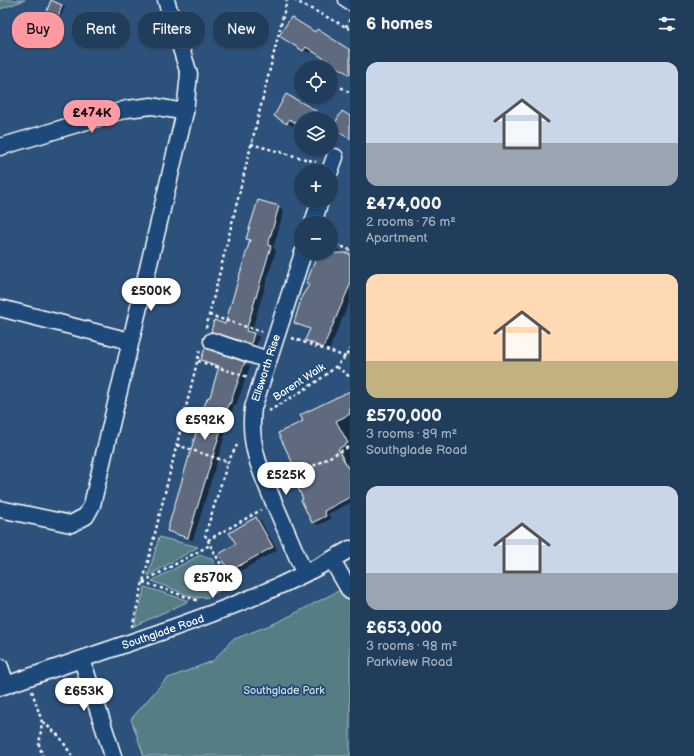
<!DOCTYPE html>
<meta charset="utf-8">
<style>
body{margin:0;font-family:"Balsamiq Sans",sans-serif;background:#2d4865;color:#f1f3f6;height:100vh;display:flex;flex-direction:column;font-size:15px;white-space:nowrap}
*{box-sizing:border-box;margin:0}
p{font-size:13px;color:#a2aebb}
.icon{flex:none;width:22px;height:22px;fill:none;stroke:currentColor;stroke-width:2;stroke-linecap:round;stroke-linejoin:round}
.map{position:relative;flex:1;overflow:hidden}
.side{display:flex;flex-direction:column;background:#213d5c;width:344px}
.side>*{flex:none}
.guide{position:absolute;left:12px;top:12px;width:278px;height:36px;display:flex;gap:8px}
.controls{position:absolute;left:294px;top:60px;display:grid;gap:8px}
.controls a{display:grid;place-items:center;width:44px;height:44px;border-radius:50%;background:#213d5c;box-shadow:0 1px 3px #0004,0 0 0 1px #3e5672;font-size:20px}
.price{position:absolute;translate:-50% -34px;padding:0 9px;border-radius:14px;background:#fff;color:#222;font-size:13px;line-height:26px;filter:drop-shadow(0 1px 2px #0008)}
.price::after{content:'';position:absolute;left:50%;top:24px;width:12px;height:9px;margin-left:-6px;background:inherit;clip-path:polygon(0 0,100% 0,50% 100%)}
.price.selected{background:#ff9aa2;color:#111}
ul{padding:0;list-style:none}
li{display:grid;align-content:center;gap:8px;height:212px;padding:0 16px}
li span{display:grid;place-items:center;height:124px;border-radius:12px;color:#555}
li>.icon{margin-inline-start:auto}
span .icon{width:72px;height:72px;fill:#fffc;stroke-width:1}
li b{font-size:17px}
h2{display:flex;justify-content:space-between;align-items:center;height:48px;padding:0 16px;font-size:17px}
.pill{padding:0 14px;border-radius:16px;background:#213d5c;box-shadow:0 1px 3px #0004,0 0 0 1px #3e5672;font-size:14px;line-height:36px}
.pill.selected{background:#ff9aa2;color:#111}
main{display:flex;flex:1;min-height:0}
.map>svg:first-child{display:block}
.green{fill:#557d84;stroke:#aabec2}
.shadow{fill:#0007}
.building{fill:#5f6b7f;stroke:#fff}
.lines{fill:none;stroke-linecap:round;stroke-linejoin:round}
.minor-casing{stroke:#fff;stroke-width:19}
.path{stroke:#fff;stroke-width:2.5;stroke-dasharray:3 3;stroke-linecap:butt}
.minor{stroke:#1f4a7a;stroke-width:16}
.labels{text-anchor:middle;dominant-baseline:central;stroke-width:3.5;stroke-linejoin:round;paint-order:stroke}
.street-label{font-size:11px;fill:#fff;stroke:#1f4a7a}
.park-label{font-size:11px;fill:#d4dee0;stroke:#1f4a7a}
</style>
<main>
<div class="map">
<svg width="350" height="756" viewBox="0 0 350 756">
<rect width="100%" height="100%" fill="#2c517b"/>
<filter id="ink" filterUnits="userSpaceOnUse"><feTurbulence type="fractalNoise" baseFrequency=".025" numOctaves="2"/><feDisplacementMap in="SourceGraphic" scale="8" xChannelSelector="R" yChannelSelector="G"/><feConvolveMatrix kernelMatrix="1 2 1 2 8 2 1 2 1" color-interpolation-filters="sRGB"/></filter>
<g filter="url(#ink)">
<g class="green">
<polygon points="0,0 25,0 0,9"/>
<polygon points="159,537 198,547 148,576"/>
<polygon points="200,555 212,559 226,586 209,597 195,598 152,581"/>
<polygon points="350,585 350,756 144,756 131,719 166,679 213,661 232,640 278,622"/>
<polygon points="145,587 189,601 134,626"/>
</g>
<g class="shadow">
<polygon points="51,1 65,7 60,18 50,14"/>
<polygon points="315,33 350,51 350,74 312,49 309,53 281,36"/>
<polygon points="275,116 327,119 301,119 301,125 295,121 293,126"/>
<polygon points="350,117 350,138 338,131 331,142 331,121 335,124"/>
<polygon points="259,201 284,210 273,248 276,250 251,333 259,337 256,346 212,331 226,325 251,241 248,239"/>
<polygon points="331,247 350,255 350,300 329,350 312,342 310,284 318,253 331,253"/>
<polygon points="203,359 244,363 250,366 236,406 234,405 193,540 168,531 220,367"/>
<polygon points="350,393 350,503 328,514 331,519 318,525 313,522 305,499 300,476 304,421"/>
<polygon points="256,518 261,521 277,550 242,570 239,569 234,572 229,568 238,545"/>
</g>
<g class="building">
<polygon points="51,0 62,5 58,17 46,13"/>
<polygon points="291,17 315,32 317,29 350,50 350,75 306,47 303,51 279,36"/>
<polygon points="286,94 308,106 329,119 301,119 301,126 289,119 287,124 274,116"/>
<polygon points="342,111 350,116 350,139 332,128"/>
<polygon points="258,200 279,206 268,245 271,246 246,331 254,333 251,344 211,332 214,320 225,324 250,240 246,239"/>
<polygon points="318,253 350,253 350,285 323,348 305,340 310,329 294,323 302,296 309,285 306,284 311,271"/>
<polygon points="205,348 245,362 230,404 229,403 188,538 167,531 203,409 208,397 210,397 219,366 201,360"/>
<polygon points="350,391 350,414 336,421 348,443 338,449 350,472 350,497 324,511 326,516 312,523 301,500 303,499 293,478 299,476 278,433 303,421 300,415"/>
<polygon points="256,517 273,547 235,568 234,566 228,569 219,554 236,544 229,533"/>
</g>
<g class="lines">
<defs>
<g id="minor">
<polyline points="347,0 350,2"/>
<polyline points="0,147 127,109 152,106 185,112"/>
<polyline points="330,171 335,157"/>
<polyline points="313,223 320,201"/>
<path d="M303,253L253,408C248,444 261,473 275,505C285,528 295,551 304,573"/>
<polyline points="0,308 130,341"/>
<polyline points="212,341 268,360"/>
<polyline points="0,509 71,524 86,516 92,505 185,112 189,74 166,0"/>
<polyline points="332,560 350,591"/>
<polyline points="82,660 113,756"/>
<polyline points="0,667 6,685"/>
<path d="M0,687C53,669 106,651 158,633C224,610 290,585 350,549"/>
</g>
</defs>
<use href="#minor" class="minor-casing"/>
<g class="path">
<polyline points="294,0 350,29"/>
<polyline points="346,27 350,19"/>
<polyline points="303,63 309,67"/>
<polyline points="331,81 350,93"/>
<polyline points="251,144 316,162"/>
<polyline points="331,242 350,250"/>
<polyline points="209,315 262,332"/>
<polyline points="206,328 287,0"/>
<polyline points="292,338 346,357"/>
<polyline points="198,361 248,377"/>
<polyline points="337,367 350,377"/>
<path d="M269,411C291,397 338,373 350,349"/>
<polyline points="177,445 228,462"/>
<polyline points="282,483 350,446"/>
<polyline points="208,540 261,510"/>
<polyline points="143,582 210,545"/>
<polyline points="143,582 199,601"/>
<polyline points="232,585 205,535 228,462 237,445"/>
<polyline points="132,627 200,350"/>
<polyline points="32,691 42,722 39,745 43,756"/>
<polyline points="43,722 60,737 72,756"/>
</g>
<use href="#minor" class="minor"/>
</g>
</g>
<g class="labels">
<g class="street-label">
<text transform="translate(266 368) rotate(-72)">Ellsworth Rise</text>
<text transform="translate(299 382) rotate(-33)">Barent Walk</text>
<text transform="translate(163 632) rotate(-19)">Southglade Road</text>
</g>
<g class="park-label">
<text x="284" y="690">Southglade Park</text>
</g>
</g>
</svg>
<div class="controls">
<a><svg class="icon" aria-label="locate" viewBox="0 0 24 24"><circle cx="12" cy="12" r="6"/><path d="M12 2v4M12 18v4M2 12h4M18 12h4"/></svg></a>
<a><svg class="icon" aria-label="layers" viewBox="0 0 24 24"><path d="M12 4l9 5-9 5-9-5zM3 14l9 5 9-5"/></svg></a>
<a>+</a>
<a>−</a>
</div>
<b class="price selected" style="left:92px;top:134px">£474K</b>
<b class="price" style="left:151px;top:312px">£500K</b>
<b class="price" style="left:205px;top:441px">£592K</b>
<b class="price" style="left:286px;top:496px">£525K</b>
<b class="price" style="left:213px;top:599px">£570K</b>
<b class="price" style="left:84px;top:712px">£653K</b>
<div class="guide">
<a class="pill selected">Buy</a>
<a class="pill">Rent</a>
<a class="pill">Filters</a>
<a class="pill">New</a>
</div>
</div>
<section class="side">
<h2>6 homes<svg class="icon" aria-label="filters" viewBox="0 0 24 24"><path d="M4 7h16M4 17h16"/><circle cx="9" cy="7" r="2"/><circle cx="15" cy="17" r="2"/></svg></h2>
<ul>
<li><span style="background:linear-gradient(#c9d6e8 65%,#9aa5b1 0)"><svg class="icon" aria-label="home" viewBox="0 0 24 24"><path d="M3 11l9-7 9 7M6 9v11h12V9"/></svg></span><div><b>£474,000</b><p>2 rooms · 76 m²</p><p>Apartment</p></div></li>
<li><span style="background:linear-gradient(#ffd9b3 70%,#c2b280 0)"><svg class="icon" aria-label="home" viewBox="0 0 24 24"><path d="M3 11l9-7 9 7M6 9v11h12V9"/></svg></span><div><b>£570,000</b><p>3 rooms · 89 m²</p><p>Southglade Road</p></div></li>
<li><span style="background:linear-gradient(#c9d6e8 70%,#9aa5b1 0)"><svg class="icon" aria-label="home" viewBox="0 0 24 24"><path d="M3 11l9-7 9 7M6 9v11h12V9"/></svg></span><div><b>£653,000</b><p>3 rooms · 98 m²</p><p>Parkview Road</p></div></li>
</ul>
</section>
</main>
